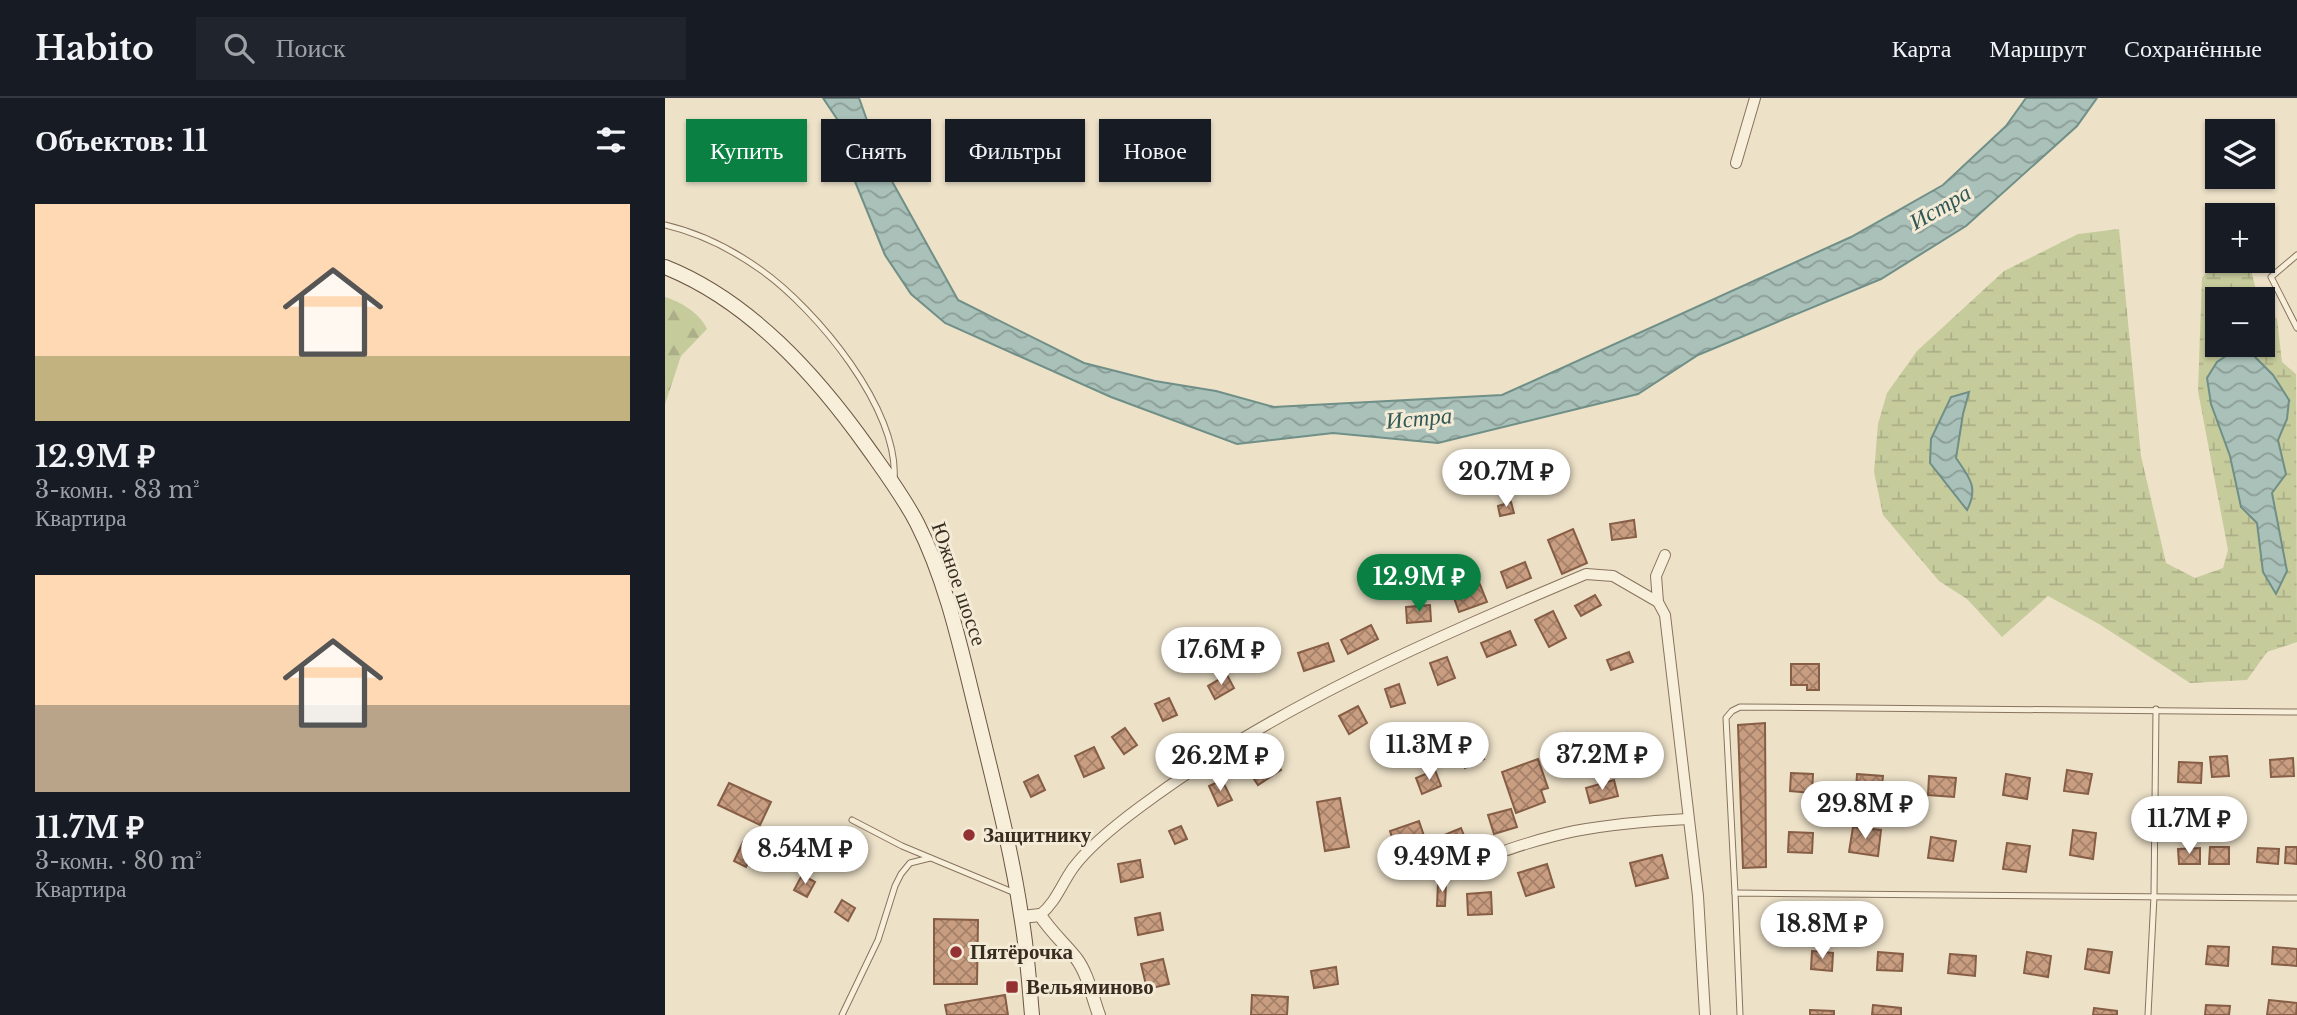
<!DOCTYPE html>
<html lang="ru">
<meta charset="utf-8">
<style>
body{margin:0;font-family:"Libre Baskerville",serif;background:#20242c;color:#f1f3f6;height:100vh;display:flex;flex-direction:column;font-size:26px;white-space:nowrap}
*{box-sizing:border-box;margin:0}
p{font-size:23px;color:#9ea1a6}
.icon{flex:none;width:38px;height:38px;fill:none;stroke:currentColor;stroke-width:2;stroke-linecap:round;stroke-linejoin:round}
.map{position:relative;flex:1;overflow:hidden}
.drawer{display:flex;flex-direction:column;background:#171b24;width:665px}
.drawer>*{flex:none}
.banner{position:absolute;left:21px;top:21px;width:665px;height:63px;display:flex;gap:14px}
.tools{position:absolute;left:1540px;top:21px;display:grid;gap:14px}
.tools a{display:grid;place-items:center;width:70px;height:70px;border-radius:0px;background:#171b24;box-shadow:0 2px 5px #0004;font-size:35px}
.price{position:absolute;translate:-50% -60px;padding:0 16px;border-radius:24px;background:#fff;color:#222;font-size:23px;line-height:46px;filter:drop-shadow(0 2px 4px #0008)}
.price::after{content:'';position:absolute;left:50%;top:42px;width:21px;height:16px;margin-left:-10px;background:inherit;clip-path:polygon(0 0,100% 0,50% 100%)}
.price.on{background:#0b8043;color:#fff}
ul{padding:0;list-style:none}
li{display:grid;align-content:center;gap:14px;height:371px;padding:0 35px}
li span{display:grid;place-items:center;height:217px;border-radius:0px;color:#555}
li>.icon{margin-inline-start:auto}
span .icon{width:126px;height:126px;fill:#fffc;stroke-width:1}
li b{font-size:30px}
h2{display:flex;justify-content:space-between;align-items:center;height:84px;padding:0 35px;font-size:30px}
.pill{padding:0 24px;border-radius:0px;background:#171b24;box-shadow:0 2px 5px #0004;font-size:24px;line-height:63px}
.pill.on{background:#0b8043;color:#fff}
header{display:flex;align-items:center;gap:42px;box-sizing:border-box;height:98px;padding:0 35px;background:#171b24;border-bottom:2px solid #363941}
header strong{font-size:33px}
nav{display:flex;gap:38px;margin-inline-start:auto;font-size:24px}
.search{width:490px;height:63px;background:#20242c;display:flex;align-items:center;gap:18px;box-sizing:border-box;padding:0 24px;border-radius:0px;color:#9ea1a6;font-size:26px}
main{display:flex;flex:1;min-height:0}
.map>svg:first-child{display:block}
.forest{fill:url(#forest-firs)}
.wetland{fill:url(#wetland-marsh)}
.water{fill:url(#water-waves);stroke:#6f8f87;stroke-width:2}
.building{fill:url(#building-cross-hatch);stroke:#865d45;stroke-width:2}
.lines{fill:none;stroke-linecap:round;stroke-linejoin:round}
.service-casing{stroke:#88735e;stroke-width:7}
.minor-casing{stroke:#88735e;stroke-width:12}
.tertiary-casing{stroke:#88735e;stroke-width:14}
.secondary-casing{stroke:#6a5541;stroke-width:16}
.service{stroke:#f8efdb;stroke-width:5}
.minor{stroke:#f8efdb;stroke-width:10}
.tertiary{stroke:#f8efdb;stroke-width:12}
.secondary{stroke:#f8efdb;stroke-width:14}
.poi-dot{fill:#943133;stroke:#f4ebd7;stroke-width:2.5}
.labels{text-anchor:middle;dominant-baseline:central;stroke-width:6;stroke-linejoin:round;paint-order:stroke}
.street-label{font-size:21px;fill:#392c21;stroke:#f4ebd7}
.poi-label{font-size:21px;font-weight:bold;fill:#392c21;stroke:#f4ebd7;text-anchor:start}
.water-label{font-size:23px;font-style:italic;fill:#315855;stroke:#f4ebd7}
</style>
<header>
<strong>Habito</strong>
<div class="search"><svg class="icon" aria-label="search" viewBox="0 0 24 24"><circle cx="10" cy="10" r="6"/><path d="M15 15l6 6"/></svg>Поиск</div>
<nav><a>Карта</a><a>Маршрут</a><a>Сохранённые</a></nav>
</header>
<main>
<section class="drawer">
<h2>Объектов: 11<svg class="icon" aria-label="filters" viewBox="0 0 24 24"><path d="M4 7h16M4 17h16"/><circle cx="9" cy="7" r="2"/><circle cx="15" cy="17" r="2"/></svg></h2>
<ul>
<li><span style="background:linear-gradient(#ffd9b3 70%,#c2b280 0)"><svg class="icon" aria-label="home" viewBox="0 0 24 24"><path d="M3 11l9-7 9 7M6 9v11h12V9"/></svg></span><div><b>12.9M ₽</b><p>3-комн. · 83 m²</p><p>Квартира</p></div></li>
<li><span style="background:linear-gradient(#ffd9b3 60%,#b9a48a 0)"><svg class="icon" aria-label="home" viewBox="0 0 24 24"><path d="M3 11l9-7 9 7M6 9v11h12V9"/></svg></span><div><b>11.7M ₽</b><p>3-комн. · 80 m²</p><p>Квартира</p></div></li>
</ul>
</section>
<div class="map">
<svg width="1632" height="917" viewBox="0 0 1632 917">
<defs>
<pattern id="forest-firs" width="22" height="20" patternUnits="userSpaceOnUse" patternTransform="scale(1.75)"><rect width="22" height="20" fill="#c6cb9c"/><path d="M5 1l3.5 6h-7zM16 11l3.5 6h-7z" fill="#abae86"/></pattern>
<pattern id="wetland-marsh" width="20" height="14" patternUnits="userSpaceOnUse" patternTransform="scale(1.75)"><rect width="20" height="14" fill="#c6cb9c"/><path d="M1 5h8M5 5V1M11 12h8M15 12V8" fill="none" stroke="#abae86"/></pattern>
<pattern id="water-waves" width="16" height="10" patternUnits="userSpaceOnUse" patternTransform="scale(1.75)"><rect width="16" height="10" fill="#a9c1b9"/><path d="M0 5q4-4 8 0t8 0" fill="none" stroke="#8b9d96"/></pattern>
<pattern id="building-cross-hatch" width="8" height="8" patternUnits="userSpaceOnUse" patternTransform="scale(1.75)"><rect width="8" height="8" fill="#c99d80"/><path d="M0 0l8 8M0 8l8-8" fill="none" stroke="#a48068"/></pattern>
</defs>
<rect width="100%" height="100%" fill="#ede1c8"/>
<path class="forest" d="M0,199C16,204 35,215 42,231L16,258L0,306Z"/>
<polygon class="wetland" points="1454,131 1476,358 1501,465 1530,480 1558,470 1563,452 1533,293 1537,180 1552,162 1584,163 1593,201 1552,201 1552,247 1598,247 1598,206 1612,221 1617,264 1631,276 1632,544 1602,554 1582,582 1525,585 1434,526 1383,498 1337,539 1302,501 1274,483 1218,417 1209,374 1213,326 1222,295 1252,253 1339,173 1413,136"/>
<g class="water">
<polygon points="158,0 194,0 218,67 293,202 419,265 490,283 551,293 609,309 837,297 1186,139 1278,87 1341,28 1361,0 1432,0 1412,28 1301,128 1216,181 1033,257 973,296 773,345 668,335 572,346 446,299 280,225 246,196 220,157 182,64 174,24"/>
<polygon points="1570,252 1589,258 1608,277 1624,302 1622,321 1613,342 1621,376 1607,395 1622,473 1611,496 1598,474 1592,425 1576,409 1565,358 1546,306 1542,280 1552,264"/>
<path d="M1304,294L1298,316L1291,360C1304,379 1314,389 1302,412L1265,365L1266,341L1286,299Z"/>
</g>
<g class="building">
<polygon points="846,404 849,415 835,418 833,408"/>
<polygon points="969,422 971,439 947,442 945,426"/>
<polygon points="908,431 922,465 897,476 883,442"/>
<polygon points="860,464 866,480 842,490 836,474"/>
<polygon points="814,484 822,504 794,514 787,494"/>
<polygon points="930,497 936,507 916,518 910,508"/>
<polygon points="765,507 766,523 742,525 741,509"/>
<polygon points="888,513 901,540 884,549 870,522"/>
<polygon points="706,527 713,541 683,556 676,542"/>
<polygon points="845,533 851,547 822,559 816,545"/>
<polygon points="663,545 669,563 639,573 633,555"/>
<polygon points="964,554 968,564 946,572 942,562"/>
<polygon points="782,559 790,580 773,587 765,565"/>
<polygon points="1126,566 1154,566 1154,592 1142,592 1142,587 1126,587"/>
<polygon points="562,577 569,590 550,601 543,588"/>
<polygon points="734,586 740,605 726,609 720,591"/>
<polygon points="504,600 512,617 498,623 490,606"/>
<polygon points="693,608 702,625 684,636 674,618"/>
<polygon points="1100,625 1101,769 1078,770 1073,627"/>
<polygon points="460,630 472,647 459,656 447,639"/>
<polygon points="946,645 953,668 943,671 936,648"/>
<polygon points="812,646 819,661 800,670 794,655"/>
<polygon points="429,649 439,670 419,679 410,658"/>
<polygon points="605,654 616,672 593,687 581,669"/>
<polygon points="1562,658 1564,678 1547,679 1545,659"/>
<polygon points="1628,660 1629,678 1606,679 1605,662"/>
<polygon points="873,661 883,690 876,692 880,704 851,715 837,674"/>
<polygon points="1514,664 1537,665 1536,685 1513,684"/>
<polygon points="770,672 776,688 757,696 751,680"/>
<polygon points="1402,672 1427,676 1423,696 1399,693"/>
<polygon points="1126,675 1148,676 1147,695 1125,693"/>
<polygon points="1192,676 1218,678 1216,695 1191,693"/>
<polygon points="1341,676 1365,680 1362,701 1338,697"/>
<polygon points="373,677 380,692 366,699 359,684"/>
<polygon points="1264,678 1291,680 1289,699 1263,697"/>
<polygon points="557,682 567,702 553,708 544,688"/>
<polygon points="949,682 953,698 925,705 921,690"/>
<polygon points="64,685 106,704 95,727 53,707"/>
<polygon points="675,700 684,749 660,753 652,704"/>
<polygon points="846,711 852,729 829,736 823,717"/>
<polygon points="754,723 761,744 732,754 725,733"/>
<polygon points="516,728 522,741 510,746 504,733"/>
<polygon points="1188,729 1216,732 1213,758 1184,754"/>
<polygon points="796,730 802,745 778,755 772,740"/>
<polygon points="1408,732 1431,735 1428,761 1405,757"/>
<polygon points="1124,734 1148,735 1147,755 1123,754"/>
<polygon points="1266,739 1291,743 1288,763 1263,760"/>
<polygon points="78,744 90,751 81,769 69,763"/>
<polygon points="1342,745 1365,748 1361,774 1338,771"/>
<polygon points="1545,749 1564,749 1564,766 1544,766"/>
<polygon points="1621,749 1632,749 1632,766 1620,765"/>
<polygon points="1535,750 1535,766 1514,766 1513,751"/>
<polygon points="1593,750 1614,751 1613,766 1592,764"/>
<polygon points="997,757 1003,780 971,788 965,765"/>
<polygon points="475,762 478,779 456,784 453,766"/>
<polygon points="882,766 889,789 861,798 853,775"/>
<polygon points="137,777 150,784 142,799 129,792"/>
<polygon points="773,785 781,785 780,808 772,808"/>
<polygon points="826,794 827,816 803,817 802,796"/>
<polygon points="177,802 190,810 183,823 170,814"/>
<polygon points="495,815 498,832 473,837 470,820"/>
<polygon points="269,821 313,822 312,886 269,886"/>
<rect x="1128" y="821" width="18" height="22"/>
<polygon points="1543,848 1564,849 1563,868 1541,866"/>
<polygon points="1608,849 1632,851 1632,868 1607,866"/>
<polygon points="1423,851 1447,854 1444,875 1420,871"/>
<polygon points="1147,853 1168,855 1167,873 1146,871"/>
<polygon points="1213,854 1238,856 1237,873 1212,872"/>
<polygon points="1362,854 1386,858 1383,879 1359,875"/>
<polygon points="1285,856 1311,858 1310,878 1283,875"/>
<polygon points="498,861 504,886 482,891 476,866"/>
<polygon points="671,869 673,886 649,890 646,873"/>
<polygon points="340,897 343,917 282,917 280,907"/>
<polygon points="587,897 623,899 622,917 586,917"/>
<polygon points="1604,902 1632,905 1631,917 1602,917"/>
<polygon points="1208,907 1236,910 1236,917 1207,917"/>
<polygon points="1541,907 1565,908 1564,917 1540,917"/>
<polygon points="1429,910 1452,913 1452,917 1428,917"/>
<polygon points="1145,912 1169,913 1169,917 1145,917"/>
</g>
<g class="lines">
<defs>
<g id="service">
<path d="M0,127C34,135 68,152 96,172C151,211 235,312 229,382"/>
<polyline points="1632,157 1606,179 1632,230"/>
<polyline points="187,722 237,748 350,795"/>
<polyline points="1070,795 1061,620 1067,613 1075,609 1632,614"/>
<polyline points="177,917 213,842 230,788 236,776 245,765 265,760"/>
<polyline points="1075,917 1070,795 1632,800"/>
<polyline points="1483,917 1489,798 1491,611"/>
</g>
<g id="minor">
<polyline points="1071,65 1090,0"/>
<polyline points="993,504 991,478 1000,457"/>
<path d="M780,773C823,759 866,742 910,733C947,726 985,723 1023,721"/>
<path d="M375,817C391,804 396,787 408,770C425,747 452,726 475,709C610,608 767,541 921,476L948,478L993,504L1000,517L1033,798L1040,917"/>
</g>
<path id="tertiary" d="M357,819L375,817C386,834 399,845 411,860C423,876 427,898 434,917"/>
<path id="secondary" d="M0,169C85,203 151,277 203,350C220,374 238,398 252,425C282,484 296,552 312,616C328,683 346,749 356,817C362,850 364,884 367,917"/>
</defs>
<use href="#service" class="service-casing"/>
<use href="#minor" class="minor-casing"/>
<use href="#tertiary" class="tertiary-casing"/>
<use href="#secondary" class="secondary-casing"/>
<use href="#service" class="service"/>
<use href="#minor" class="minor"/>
<use href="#tertiary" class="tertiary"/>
<use href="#secondary" class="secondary"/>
</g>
<g class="poi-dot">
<circle cx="304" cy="737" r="7"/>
<circle cx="291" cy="854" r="7"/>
<rect x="340" y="882" width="14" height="14" rx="3.5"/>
</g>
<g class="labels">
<g class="street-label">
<text transform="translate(294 486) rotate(71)">Южное шоссе</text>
</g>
<g class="poi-label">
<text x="318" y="737">Защитнику</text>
<text x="305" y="854">Пятёрочка</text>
<text x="361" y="889">Вельяминово</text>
</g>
<g class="water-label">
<text transform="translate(1275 109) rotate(-30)">Истра</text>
<text transform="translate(754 320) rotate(-5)">Истра</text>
</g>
</g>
</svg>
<div class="tools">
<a><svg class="icon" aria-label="layers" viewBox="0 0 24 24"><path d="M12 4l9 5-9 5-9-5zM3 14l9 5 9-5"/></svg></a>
<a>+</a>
<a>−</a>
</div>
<b class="price" style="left:841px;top:411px">20.7M ₽</b>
<b class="price on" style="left:754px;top:516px">12.9M ₽</b>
<b class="price" style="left:556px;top:589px">17.6M ₽</b>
<b class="price" style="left:764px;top:684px">11.3M ₽</b>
<b class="price" style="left:937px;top:694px">37.2M ₽</b>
<b class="price" style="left:555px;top:695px">26.2M ₽</b>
<b class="price" style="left:1200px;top:743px">29.8M ₽</b>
<b class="price" style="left:1524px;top:758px">11.7M ₽</b>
<b class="price" style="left:140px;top:788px">8.54M ₽</b>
<b class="price" style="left:777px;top:796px">9.49M ₽</b>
<b class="price" style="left:1157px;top:863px">18.8M ₽</b>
<div class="banner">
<a class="pill on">Купить</a>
<a class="pill">Снять</a>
<a class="pill">Фильтры</a>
<a class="pill">Новое</a>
</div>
</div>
</main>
